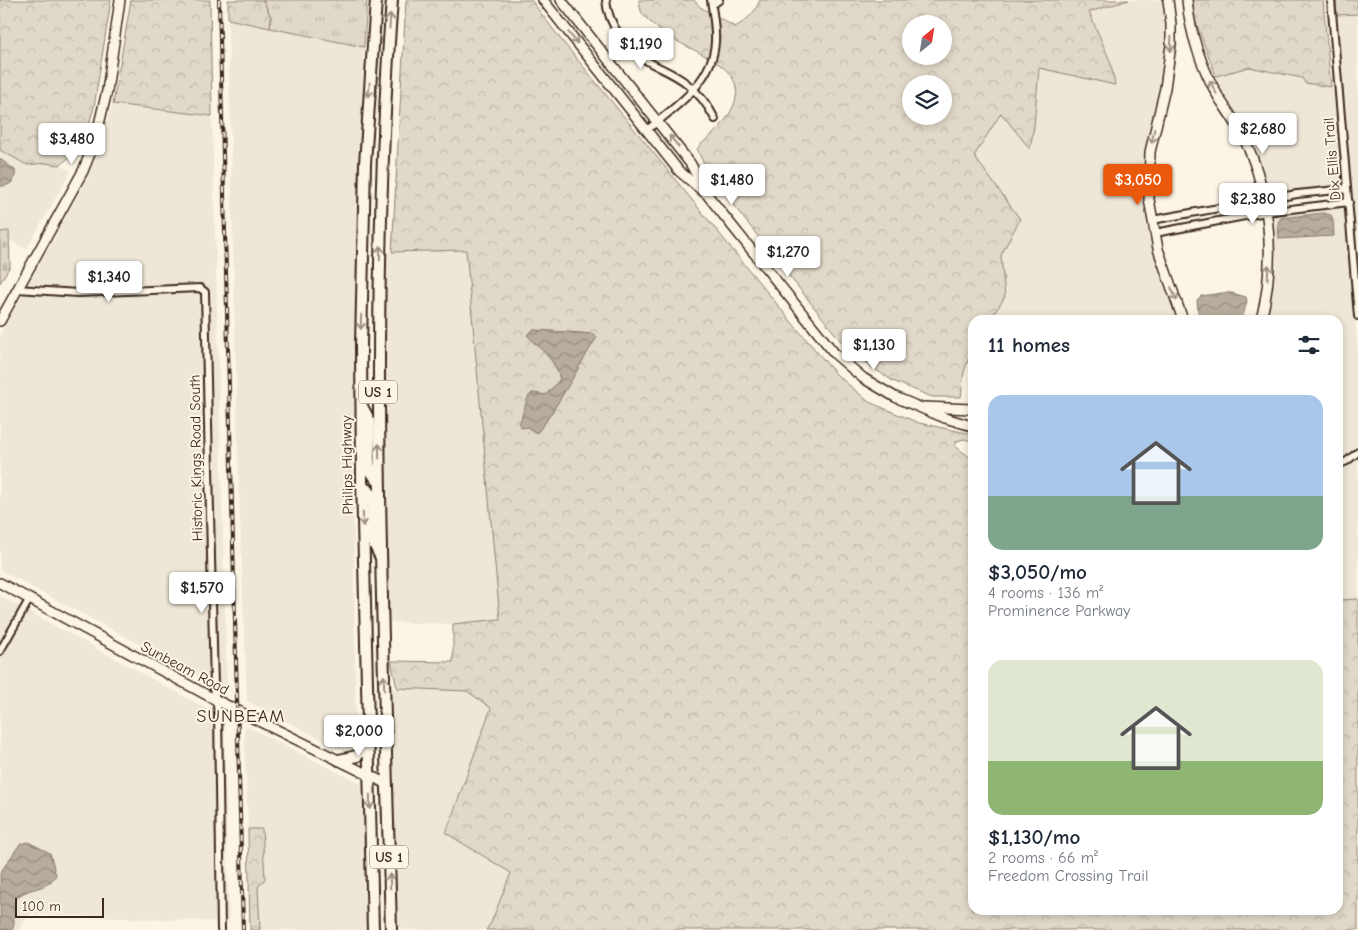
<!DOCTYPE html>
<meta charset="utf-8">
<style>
body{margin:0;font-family:"Comic Neue",sans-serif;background:#f2f2f3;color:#1f2937;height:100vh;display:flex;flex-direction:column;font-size:19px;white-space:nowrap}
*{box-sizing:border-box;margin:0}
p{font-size:16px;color:#747a83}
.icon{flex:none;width:28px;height:28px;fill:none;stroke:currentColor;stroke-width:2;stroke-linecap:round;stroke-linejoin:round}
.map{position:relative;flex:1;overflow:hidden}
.details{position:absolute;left:968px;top:315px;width:375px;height:600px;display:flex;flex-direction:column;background:#fff;border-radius:15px;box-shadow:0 2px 8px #0003}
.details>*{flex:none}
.needle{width:32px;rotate:30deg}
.fabs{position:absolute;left:902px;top:15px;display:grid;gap:10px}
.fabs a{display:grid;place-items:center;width:50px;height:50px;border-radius:50%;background:#fff;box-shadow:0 2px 8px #0003;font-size:25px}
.scale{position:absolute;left:15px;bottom:12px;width:89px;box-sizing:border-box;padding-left:5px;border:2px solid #3b2a1e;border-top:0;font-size:14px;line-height:18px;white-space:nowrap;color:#3b2a1e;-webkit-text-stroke:4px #fcf5e5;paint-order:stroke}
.price{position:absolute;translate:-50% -42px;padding:0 11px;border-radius:5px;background:#fff;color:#222;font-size:16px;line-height:32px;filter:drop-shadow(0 1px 2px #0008)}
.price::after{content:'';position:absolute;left:50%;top:30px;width:15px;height:11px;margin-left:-8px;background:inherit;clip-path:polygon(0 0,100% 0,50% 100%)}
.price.current{background:#ea580c;color:#fff}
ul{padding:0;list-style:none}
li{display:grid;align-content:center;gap:10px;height:265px;padding:0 20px}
li span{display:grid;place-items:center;height:155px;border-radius:15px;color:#555}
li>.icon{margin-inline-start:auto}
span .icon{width:90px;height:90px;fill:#fffc;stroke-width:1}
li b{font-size:21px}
h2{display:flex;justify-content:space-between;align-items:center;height:60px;padding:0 20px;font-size:21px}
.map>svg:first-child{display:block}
.built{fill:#eee6d6}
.grass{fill:url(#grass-tufts);stroke:#8e8173}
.forest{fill:url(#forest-crowns);stroke:#8e8173;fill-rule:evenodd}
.cemetery{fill:url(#cemetery-stones);stroke:#8e8173}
.water{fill:url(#water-waves);stroke:#85796b}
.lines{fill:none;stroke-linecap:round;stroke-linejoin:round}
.street-casing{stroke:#3b2a1e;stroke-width:10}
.secondary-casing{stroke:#3b2a1e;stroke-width:12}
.primary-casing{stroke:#3b2a1e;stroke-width:14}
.street{stroke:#fcf5e5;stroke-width:6}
.secondary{stroke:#fcf5e5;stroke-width:9}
.primary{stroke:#fcf5e5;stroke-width:10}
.rail-casing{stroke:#3b2a1e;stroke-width:4}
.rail{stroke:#fcf5e5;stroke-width:2;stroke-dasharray:5.5;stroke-linecap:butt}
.oneway{stroke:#9c9082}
.labels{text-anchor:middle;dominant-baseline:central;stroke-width:4;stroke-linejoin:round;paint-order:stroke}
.shield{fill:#fcf5e5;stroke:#75675a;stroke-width:1}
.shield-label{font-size:14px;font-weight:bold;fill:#3b2a1e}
.street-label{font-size:15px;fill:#3b2a1e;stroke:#fcf5e5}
.quarter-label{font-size:18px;letter-spacing:1px;fill:#3b2a1e;stroke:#fcf5e5}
</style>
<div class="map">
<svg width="1358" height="930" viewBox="0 0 1358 930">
<defs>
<pattern id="grass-tufts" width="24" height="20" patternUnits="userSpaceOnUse" patternTransform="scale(1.25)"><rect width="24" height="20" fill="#e0d8c8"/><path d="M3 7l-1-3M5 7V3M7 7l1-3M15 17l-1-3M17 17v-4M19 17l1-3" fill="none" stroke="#c1baab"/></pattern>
<pattern id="forest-crowns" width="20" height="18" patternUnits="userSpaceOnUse" patternTransform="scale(1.25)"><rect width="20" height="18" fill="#e0d8c8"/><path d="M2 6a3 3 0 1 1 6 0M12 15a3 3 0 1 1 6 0" fill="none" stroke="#c1baab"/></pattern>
<pattern id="cemetery-stones" width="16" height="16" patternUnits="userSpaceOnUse" patternTransform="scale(1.25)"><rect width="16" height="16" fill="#e0d8c8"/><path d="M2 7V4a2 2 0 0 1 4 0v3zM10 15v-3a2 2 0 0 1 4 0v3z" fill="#c1baab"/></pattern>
<pattern id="water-waves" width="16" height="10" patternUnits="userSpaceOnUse" patternTransform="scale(1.25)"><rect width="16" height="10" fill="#b7ad9e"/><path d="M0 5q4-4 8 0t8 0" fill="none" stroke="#968d80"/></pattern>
</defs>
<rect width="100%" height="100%" fill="#fcf5e5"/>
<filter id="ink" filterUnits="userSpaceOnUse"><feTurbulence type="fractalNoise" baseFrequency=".02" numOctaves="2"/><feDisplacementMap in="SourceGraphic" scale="10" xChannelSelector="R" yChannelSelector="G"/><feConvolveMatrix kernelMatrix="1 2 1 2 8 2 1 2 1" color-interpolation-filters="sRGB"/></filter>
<g filter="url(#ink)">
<g class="built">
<polygon points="1129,0 1164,0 1168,26 1167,52 1147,152 1147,208 1181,320 990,320 1005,297 1001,255 1020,219 974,156 1001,113 1030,148 1034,126 1039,68 1110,61 1089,12"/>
<polygon points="1358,14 1358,270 1337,15"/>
<polygon points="228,19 364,47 353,467 356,751 350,754 247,701 238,463"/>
<polygon points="1249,67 1302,78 1306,83 1331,87 1335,98 1343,178 1342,182 1339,185 1277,193 1271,192 1265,188 1240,123 1216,84 1216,76"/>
<polygon points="113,104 212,116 227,691 0,570 0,335 89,175"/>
<polygon points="0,150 27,165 45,163 60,165 71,171 26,250 9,240 8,231 0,232"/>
<polygon points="1338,207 1345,210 1346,214 1358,352 1358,445 1351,453 1338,461 1338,320 1264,320 1272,281 1272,219 1279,213"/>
<polygon points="466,250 500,620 453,624 389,622 385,512 383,384 385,252"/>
<polygon points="1358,458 1358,599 1338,600 1338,469 1342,469 1354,462"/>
<polygon points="0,596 224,718 229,922 30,914 18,930 0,930"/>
<polygon points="389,688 467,691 491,708 446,833 511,873 491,923 486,930 411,930 397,928 394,801"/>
<polygon points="244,725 361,784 365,831 368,930 260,930 258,887 262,830 248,829"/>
</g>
<g class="grass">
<polygon points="263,0 367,0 364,47 270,28 271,17"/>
<polygon points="1336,0 1358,0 1358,14 1337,15"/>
</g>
<g class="forest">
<polygon points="0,0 111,0 94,107 89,124 78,150 60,165 45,163 27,165 0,150"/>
<polygon points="131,0 210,0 212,116 113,104"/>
<polygon points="228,0 263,0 271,17 270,28 228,19"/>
<path d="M406,0H531L559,37L794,325L836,374L869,402L919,423L972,434V441L964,439L957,441L955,446L972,459V910H1338V600L1358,599V930H486L491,923L511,873L446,833L491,708L467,691L397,688L391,661L453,662V624L500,619L466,250L392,252ZM533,330L593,334L596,337C577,369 560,403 537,433L527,427L532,393L546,395L560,380C557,361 540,348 527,335Z"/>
<path d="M639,0H694L700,7L735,27C747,20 755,13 760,0H1129L1089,12L1110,61L1115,85L1039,68L1034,126L1030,149L1001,113L974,156L1020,219L1001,255L1005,297L990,320H972V349L964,372L961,397H932L893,381L867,364L840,340L708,173L697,149C702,142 708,139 714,133C721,127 728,117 732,109C753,67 695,54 670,37C661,32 650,22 643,15C640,11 640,5 639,0ZM911,24H944V56H911ZM911,84H944V116H911Z"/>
<polygon points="1193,0 1323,0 1331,87 1305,83 1302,78 1249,67 1216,76 1194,17"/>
<polygon points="248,829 262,829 265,879 258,887 260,930 250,930"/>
</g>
<polygon class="cemetery" points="9,231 10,266 0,283 0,232"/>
<g class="water">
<path d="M0,159L15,170C17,180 10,187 0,186Z"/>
<polygon points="1323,213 1331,215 1333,220 1334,236 1279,239 1278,222 1281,218"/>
<polygon points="1222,293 1232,293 1246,297 1247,301 1242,320 1199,320 1197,300 1201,296"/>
<path d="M533,330L593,334L597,337C577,369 560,403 537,433L527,427L522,428L519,425L528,397L532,393L546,395L560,379C557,361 539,348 527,335Z"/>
<path d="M28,842L50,853L56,875C47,891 31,886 19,896C8,905 18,920 12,930H0V873L20,844Z"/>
</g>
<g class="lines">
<defs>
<g id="street">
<path d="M606,0C608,25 627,50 649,62C661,69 675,74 686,83C699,93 708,105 715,119"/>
<polyline points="1331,0 1358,316"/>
<polyline points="712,5 719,0"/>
<path d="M647,130C675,107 713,82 715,42C716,28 713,14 711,0"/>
<polyline points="1152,220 1297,194 1347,189"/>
<polyline points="1155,233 1266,212 1349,202"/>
<polyline points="17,289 78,293 200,288 205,292 214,688 218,712 221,930"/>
<polyline points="1338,465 1347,461 1358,452"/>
<polyline points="0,651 29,600"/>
</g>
<g id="secondary">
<polyline points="543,0 679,171 705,193"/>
<polyline points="561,0 690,163 709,197 835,354 863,378 895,397 945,418 972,426"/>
<polyline points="1168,0 1171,24 1171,45 1165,88 1150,152 1149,199 1158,249 1183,320"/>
<path d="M1187,0C1190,34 1202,68 1219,98C1225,107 1232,117 1238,127C1270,184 1277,257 1261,320"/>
<polyline points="0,321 83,171 95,141 107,91 120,0"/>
<polyline points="924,407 972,409"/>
<polyline points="0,583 216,700 387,784"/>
</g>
<g id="primary">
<path d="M362,406C364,411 368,416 369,421C373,442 361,466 379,482"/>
<polyline points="362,486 369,491 372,497 373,542 380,556"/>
<polyline points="339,760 357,756 368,744"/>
<polyline points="373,930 362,479 361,346 365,164 376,0"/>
<path d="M391,930C383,620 368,309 392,0"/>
</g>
</defs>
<use href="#street" class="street-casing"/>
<use href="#secondary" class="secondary-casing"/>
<use href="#primary" class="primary-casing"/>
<use href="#street" class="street"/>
<use href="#secondary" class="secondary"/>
<use href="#primary" class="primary"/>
<defs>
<polyline id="rail" points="219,0 243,930"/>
</defs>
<use href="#rail" class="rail-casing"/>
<use href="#rail" class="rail"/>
</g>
<defs><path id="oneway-shaft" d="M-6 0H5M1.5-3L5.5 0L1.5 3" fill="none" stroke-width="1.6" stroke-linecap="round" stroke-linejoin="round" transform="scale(1.25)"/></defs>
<g class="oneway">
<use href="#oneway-shaft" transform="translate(390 21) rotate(-86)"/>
<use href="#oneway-shaft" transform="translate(573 38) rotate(51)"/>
<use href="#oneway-shaft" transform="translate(1171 44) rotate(93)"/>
<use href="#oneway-shaft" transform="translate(1213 87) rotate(-118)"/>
<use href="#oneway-shaft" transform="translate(369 90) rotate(95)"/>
<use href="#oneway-shaft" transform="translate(1153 136) rotate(101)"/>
<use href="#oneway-shaft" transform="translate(674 141) rotate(-129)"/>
<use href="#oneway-shaft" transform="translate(380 253) rotate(-89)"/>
<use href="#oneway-shaft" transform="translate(1268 272) rotate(-86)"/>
<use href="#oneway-shaft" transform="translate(1174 294) rotate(67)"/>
<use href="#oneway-shaft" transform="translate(361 322) rotate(91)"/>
<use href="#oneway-shaft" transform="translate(379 451) rotate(-91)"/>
<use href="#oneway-shaft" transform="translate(363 519) rotate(89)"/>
<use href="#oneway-shaft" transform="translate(384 683) rotate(-91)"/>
<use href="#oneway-shaft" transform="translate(370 802) rotate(89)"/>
<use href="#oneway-shaft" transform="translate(390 881) rotate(-91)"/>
</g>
</g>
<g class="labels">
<g class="shield">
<rect x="359" y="380.5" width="38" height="23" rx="4"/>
<rect x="370" y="845.5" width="38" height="23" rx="4"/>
</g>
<g class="shield-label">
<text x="378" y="392">US 1</text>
<text x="389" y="857">US 1</text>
</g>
<g class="street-label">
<text transform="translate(1332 159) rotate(-95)">Dix Ellis Trail</text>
<text transform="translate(196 458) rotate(-91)">Historic Kings Road South</text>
<text transform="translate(347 465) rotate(-91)">Philips Highway</text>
<text transform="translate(185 668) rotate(28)">Sunbeam Road</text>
</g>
<g class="quarter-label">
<text x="241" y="716">SUNBEAM</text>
</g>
</g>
</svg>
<div class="fabs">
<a><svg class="needle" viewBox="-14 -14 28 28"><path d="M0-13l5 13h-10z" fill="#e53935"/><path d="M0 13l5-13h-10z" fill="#747a83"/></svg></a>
<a><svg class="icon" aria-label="layers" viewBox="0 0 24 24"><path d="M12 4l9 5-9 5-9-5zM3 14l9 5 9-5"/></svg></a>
</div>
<div class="scale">100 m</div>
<b class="price" style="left:641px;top:70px">$1,190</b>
<b class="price" style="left:1263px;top:155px">$2,680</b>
<b class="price" style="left:72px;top:165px">$3,480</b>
<b class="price" style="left:732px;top:206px">$1,480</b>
<b class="price current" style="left:1138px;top:206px">$3,050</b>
<b class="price" style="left:1253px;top:225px">$2,380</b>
<b class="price" style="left:788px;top:278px">$1,270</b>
<b class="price" style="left:109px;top:303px">$1,340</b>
<b class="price" style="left:874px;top:371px">$1,130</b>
<b class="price" style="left:202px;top:614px">$1,570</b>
<b class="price" style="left:359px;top:757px">$2,000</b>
<section class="details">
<h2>11 homes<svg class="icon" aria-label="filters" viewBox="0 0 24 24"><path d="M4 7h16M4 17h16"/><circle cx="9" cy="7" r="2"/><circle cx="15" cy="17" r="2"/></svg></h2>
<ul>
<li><span style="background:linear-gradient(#a9c7e8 65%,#7fa58c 0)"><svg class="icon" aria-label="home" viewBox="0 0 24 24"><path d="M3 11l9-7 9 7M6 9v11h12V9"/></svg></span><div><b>$3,050/mo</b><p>4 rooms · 136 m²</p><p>Prominence Parkway</p></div></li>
<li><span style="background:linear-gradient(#dfe7d0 65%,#8fb573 0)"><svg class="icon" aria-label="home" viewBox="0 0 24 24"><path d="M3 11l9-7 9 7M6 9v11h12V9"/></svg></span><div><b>$1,130/mo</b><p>2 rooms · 66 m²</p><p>Freedom Crossing Trail</p></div></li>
</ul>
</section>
</div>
